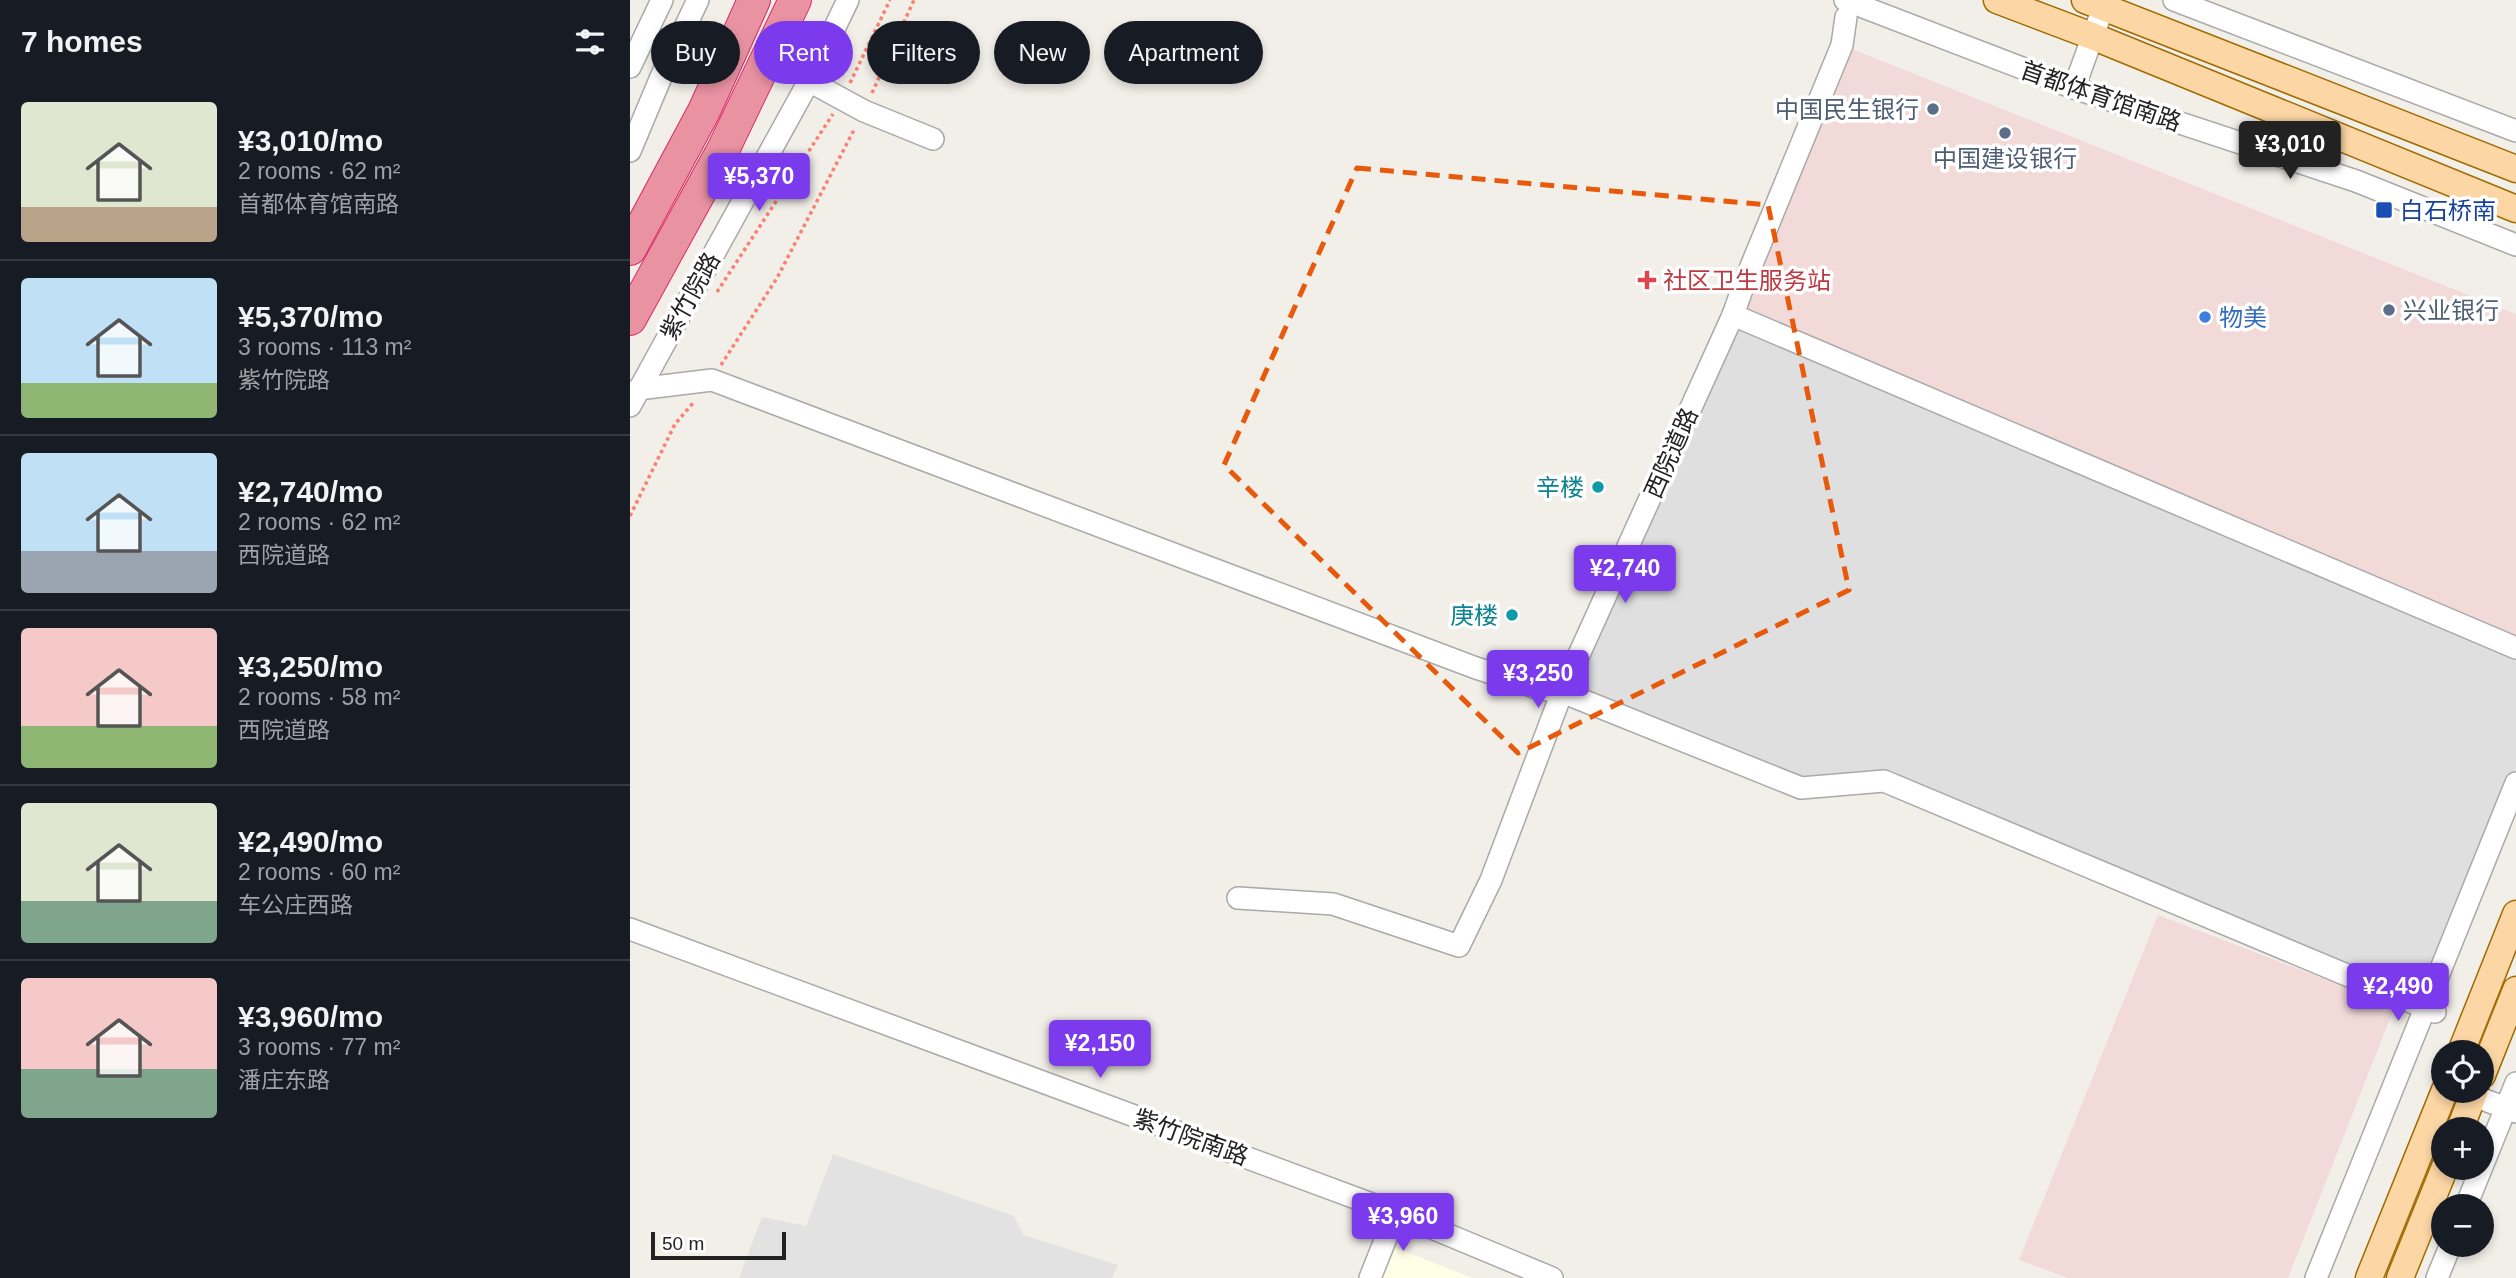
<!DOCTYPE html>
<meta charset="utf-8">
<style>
body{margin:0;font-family:Helvetica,"Noto Sans SC",sans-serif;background:#20242c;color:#f1f3f6;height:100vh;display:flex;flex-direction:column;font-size:26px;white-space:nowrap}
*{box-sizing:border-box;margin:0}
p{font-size:23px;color:#9ea1a6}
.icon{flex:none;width:38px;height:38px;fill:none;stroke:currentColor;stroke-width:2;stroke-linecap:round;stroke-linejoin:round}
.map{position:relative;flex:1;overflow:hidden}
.details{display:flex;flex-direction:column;background:#171b24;width:630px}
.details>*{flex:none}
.banner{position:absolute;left:21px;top:21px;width:665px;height:63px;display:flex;gap:14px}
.controls{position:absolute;left:1801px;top:1040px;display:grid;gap:14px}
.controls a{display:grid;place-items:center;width:63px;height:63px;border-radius:50%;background:#171b24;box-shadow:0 4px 10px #0003;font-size:35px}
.scale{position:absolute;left:21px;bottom:18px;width:135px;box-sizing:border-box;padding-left:7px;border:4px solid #222;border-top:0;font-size:19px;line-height:24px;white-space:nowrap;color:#222;-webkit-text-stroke:5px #fff;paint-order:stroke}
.price{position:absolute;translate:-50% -60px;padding:0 16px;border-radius:7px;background:#7c3aed;color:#fff;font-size:23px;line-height:46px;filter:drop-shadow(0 2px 4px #0008)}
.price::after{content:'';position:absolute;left:50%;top:42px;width:21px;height:16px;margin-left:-10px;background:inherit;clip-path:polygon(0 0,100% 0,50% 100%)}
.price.active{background:#222;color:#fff}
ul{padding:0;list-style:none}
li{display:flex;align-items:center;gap:21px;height:175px;padding:0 21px}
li+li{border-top:2px solid #363941}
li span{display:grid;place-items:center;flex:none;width:196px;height:140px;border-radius:7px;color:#555}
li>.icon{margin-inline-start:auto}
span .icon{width:84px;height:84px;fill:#fffc;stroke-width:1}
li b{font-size:30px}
h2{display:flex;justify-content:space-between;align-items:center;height:84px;padding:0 21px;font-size:30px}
.tag{padding:0 24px;border-radius:32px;background:#171b24;box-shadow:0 4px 10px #0003;font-size:24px;line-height:63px}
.tag.active{background:#7c3aed;color:#fff}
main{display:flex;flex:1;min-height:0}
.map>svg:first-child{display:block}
.residential{fill:#e0dfdf}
.commercial{fill:#f2dad9}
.education{fill:#ffffe5}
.parking{fill:#e2e2e2}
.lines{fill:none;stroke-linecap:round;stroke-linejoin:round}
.minor-casing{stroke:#a9a9a9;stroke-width:24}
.major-casing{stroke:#a06b00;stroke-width:29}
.highway-casing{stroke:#dc2a67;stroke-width:34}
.path{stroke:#fa8072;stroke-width:3.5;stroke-dasharray:3.5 3.5;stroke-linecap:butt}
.minor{stroke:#fff;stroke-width:21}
.major{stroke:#fcd6a4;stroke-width:26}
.highway{stroke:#e892a2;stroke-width:32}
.marked{fill:none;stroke:#e8590c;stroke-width:5;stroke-dasharray:14 9;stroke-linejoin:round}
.service-dot{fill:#5c6f8a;stroke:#fff;stroke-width:2.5}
.transit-dot{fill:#1a4fb4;stroke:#fff;stroke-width:2.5}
.health-dot{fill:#e0444e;stroke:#fff;stroke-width:2.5}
.shop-dot{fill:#3f7fe0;stroke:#fff;stroke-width:2.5}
.culture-dot{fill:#0f9aa8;stroke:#fff;stroke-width:2.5}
.labels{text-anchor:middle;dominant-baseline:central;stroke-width:7;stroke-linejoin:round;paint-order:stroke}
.street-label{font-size:24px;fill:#222;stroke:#fff}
.service-label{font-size:24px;fill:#4e5e75;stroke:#fff;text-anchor:end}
.transit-label{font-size:24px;fill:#164399;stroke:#fff;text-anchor:start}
.health-label{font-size:24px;fill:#be3a42;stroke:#fff;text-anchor:start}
.shop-label{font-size:24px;fill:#366cbe;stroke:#fff;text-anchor:start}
.culture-label{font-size:24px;fill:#0d838f;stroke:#fff;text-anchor:end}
</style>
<main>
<section class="details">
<h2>7 homes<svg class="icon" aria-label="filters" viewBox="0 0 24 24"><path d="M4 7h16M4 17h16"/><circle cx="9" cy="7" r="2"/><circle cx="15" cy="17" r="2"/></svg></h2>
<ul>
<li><span style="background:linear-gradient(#dfe7d0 75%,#b9a48a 0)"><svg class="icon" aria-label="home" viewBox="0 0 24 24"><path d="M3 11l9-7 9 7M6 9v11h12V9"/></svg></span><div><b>¥3,010/mo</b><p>2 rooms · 62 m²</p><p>首都体育馆南路</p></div></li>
<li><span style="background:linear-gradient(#bfe0f5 75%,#8fb573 0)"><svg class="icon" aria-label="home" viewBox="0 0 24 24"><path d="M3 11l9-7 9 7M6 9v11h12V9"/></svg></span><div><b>¥5,370/mo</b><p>3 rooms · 113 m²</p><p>紫竹院路</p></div></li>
<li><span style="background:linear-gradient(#bfe0f5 70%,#9aa5b1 0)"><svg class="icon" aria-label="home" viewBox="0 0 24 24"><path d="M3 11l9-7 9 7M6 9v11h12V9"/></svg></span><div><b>¥2,740/mo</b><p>2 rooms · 62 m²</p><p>西院道路</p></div></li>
<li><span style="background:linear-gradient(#f6c9c9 70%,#8fb573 0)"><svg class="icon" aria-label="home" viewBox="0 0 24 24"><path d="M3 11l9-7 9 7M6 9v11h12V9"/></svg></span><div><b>¥3,250/mo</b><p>2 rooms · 58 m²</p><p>西院道路</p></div></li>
<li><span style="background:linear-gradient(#dfe7d0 70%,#7fa58c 0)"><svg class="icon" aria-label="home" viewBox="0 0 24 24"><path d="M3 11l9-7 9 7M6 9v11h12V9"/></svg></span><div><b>¥2,490/mo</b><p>2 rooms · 60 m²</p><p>车公庄西路</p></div></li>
<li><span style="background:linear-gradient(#f6c9c9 65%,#7fa58c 0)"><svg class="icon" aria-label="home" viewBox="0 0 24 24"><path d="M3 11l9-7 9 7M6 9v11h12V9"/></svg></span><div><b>¥3,960/mo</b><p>3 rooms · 77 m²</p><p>潘庄东路</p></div></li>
</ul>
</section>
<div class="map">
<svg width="1886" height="1278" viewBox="0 0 1886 1278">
<rect width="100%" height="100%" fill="#f2efe9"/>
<polygon class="residential" points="1103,315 1886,648 1886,768 1805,1012 1254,781 1171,788 931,686"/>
<g class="commercial">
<polygon points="1212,45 1886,314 1886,648 1103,315"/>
<polygon points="1528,915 1765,1006 1658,1278 1438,1278 1389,1260"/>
</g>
<polygon class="education" points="761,1246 842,1278 748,1278"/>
<polygon class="parking" points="203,1154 384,1216 393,1235 488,1265 482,1278 109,1278 132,1217 176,1226"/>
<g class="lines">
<defs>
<g id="minor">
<polyline points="1215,0 1444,88 1726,181 1886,245"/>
<polyline points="1544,0 1886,131"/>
<polyline points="0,67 32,0"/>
<polyline points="179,81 234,111 303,139"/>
<polyline points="1444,88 1476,0"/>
<polyline points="0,151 31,77 68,0"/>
<polyline points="1103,315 1886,648"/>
<polyline points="8,389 82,380 846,668 911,689 932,692 1171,788 1254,781 1805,1012"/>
<polyline points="0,406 179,81 218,0"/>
<polyline points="608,898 703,904 829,946 861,880 932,692 1103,315 1115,281 1212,45 1216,17"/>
<polyline points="0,929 766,1213 922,1278"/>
<polyline points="1829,1090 1886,1112"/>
<polyline points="1836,1206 1886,1083"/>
<polyline points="740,1278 766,1213"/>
<polyline points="1686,1278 1886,783"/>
<polyline points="1807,1278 1821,1244"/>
</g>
<g id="major">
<polyline points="1367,0 1462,36 1886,209"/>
<polyline points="1455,0 1886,169"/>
<polyline points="1831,1052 1886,914"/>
<polyline points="1852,1075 1886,990"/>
<polyline points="1830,1129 1845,1090"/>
<polyline points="1739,1278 1815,1090"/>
<polyline points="1770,1278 1815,1167"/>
</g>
<g id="highway">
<polyline points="0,249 74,111 124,0"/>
<polyline points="0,319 93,150 165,0"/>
</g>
</defs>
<use href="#minor" class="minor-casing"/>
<use href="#major" class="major-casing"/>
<use href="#highway" class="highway-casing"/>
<g class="path">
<polyline points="220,83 260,0"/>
<polyline points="242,93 284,0"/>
<polyline points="87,292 203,114"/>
<polyline points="91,365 147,278 225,128"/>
<polyline points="0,516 45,424 64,402"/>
</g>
<use href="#minor" class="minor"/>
<use href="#major" class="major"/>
<use href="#highway" class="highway"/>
</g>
<path class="marked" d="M727,168L1138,205L1219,590L888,753L594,465Z"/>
<g class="service-dot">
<circle cx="1303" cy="109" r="7"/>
<circle cx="1375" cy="133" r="7"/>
<circle cx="1759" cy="310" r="7"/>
</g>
<rect class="transit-dot" x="1745" y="201" width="18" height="18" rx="3.5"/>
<path class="health-dot" d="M1013.5 269.5h7v7h7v7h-7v7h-7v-7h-7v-7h7z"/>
<circle class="shop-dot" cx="1575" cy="317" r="7"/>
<g class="culture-dot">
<circle cx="968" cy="487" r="7"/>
<circle cx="882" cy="615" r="7"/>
</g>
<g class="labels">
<g class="street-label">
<text transform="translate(1471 96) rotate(19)">首都体育馆南路</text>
<text transform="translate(60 296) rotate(-61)">紫竹院路</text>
<text transform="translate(1041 453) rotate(-66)">西院道路</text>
<text transform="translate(561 1137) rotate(20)">紫竹院南路</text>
</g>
<g class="service-label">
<text x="1289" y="109">中国民生银行</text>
<text x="1375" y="158" text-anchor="middle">中国建设银行</text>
<text x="1773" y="310" text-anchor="start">兴业银行</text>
</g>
<g class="transit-label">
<text x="1770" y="210">白石桥南</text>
</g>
<g class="health-label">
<text x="1033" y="280">社区卫生服务站</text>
</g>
<g class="shop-label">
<text x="1589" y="317">物美</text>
</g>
<g class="culture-label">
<text x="954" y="487">辛楼</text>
<text x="868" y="615">庚楼</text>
</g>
</g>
</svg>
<div class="controls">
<a><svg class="icon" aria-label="locate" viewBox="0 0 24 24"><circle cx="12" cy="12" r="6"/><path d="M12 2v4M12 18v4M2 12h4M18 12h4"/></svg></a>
<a>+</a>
<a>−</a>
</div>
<div class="scale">50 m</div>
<b class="price active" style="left:1660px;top:181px">¥3,010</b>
<b class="price" style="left:129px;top:213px">¥5,370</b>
<b class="price" style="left:995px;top:605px">¥2,740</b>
<b class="price" style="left:908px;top:710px">¥3,250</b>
<b class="price" style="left:1768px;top:1023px">¥2,490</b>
<b class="price" style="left:470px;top:1080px">¥2,150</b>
<b class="price" style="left:773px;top:1253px">¥3,960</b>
<div class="banner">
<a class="tag">Buy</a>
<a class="tag active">Rent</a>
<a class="tag">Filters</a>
<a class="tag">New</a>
<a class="tag">Apartment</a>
</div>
</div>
</main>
